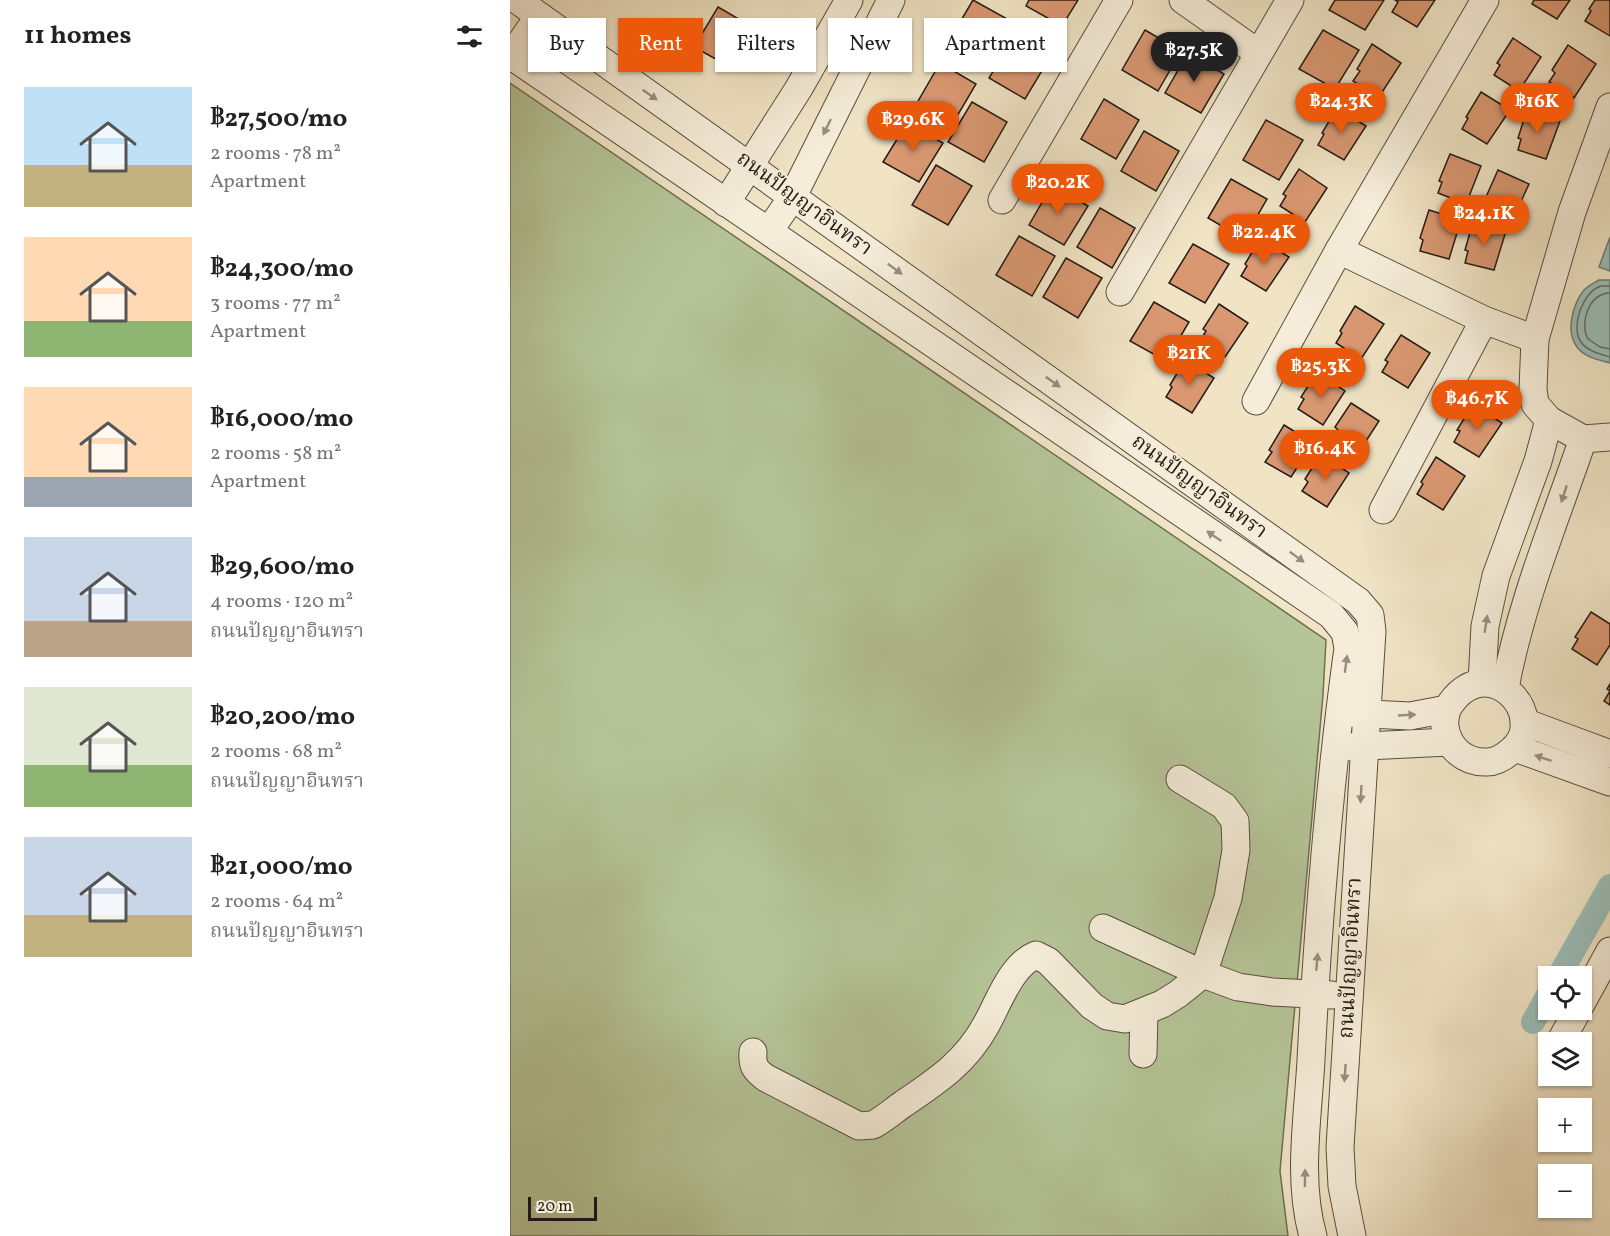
<!DOCTYPE html>
<meta charset="utf-8">
<style>
body{margin:0;font-family:Vollkorn,"Noto Serif Thai",serif;background:#f6f6f6;color:#222;height:100vh;display:flex;flex-direction:column;font-size:22px;white-space:nowrap}
*{box-sizing:border-box;margin:0}
p{font-size:20px;color:#767676}
.icon{flex:none;width:33px;height:33px;fill:none;stroke:currentColor;stroke-width:2;stroke-linecap:round;stroke-linejoin:round}
.map{position:relative;flex:1;overflow:hidden}
.panel{display:flex;flex-direction:column;background:#fff;width:510px}
.panel>*{flex:none}
.hud{position:absolute;left:18px;top:18px;width:570px;height:54px;display:flex;gap:12px}
.fabs{position:absolute;left:1028px;top:966px;display:grid;gap:12px}
.fabs a{display:grid;place-items:center;width:54px;height:54px;border-radius:0px;background:#fff;box-shadow:0 2px 4px #0004;font-size:30px}
.scale{position:absolute;left:18px;bottom:15px;width:69px;box-sizing:border-box;padding-left:6px;border:3px solid #251b14;border-top:0;font-size:16px;line-height:21px;white-space:nowrap;color:#251b14;-webkit-text-stroke:4px #f5edd9;paint-order:stroke}
.price{position:absolute;translate:-50% -51px;padding:0 14px;border-radius:21px;background:#ea580c;color:#fff;font-size:20px;line-height:39px;filter:drop-shadow(0 2px 3px #0008)}
.price::after{content:'';position:absolute;left:50%;top:36px;width:18px;height:14px;margin-left:-9px;background:inherit;clip-path:polygon(0 0,100% 0,50% 100%)}
.price.selected{background:#222;color:#fff}
ul{padding:0;list-style:none}
li{display:flex;align-items:center;gap:18px;height:150px;padding:0 24px}
li span{display:grid;place-items:center;flex:none;width:168px;height:120px;border-radius:0px;color:#555}
li>.icon{margin-inline-start:auto}
span .icon{width:72px;height:72px;fill:#fffc;stroke-width:1}
li b{font-size:26px}
h2{display:flex;justify-content:space-between;align-items:center;height:72px;padding:0 24px;font-size:26px}
.pill{padding:0 21px;border-radius:0px;background:#fff;box-shadow:0 2px 4px #0004;font-size:21px;line-height:54px}
.pill.selected{background:#ea580c;color:#fff}
main{display:flex;flex:1;min-height:0}
.map>svg:first-child{display:block}
.green{fill:#b5c598;stroke:#6d7056;stroke-width:1.5}
.water{fill:#9bbeb8;stroke:#6c7d76;stroke-width:1.5}
.lines{fill:none;stroke-linecap:round;stroke-linejoin:round}
.shore{stroke:#606c66;stroke-width:1.5}
.canal{stroke:#9bbeb8;stroke-width:24}
.building{fill:#d99872;stroke:#251b14;stroke-width:1.5}
.minor-casing{stroke:#584d40;stroke-width:29}
.minor{stroke:#f5edd9;stroke-width:27}
.oneway{fill:#978e80}
.labels{text-anchor:middle;dominant-baseline:central;stroke-width:5;stroke-linejoin:round;paint-order:stroke}
.street-label{font-size:21px;fill:#251b14;stroke:#f5edd9}
</style>
<main>
<section class="panel">
<h2>11 homes<svg class="icon" aria-label="filters" viewBox="0 0 24 24"><path d="M4 7h16M4 17h16"/><circle cx="9" cy="7" r="2"/><circle cx="15" cy="17" r="2"/></svg></h2>
<ul>
<li><span style="background:linear-gradient(#bfe0f5 65%,#c2b280 0)"><svg class="icon" aria-label="home" viewBox="0 0 24 24"><path d="M3 11l9-7 9 7M6 9v11h12V9"/></svg></span><div><b>฿27,500/mo</b><p>2 rooms · 78 m²</p><p>Apartment</p></div></li>
<li><span style="background:linear-gradient(#ffd9b3 70%,#8fb573 0)"><svg class="icon" aria-label="home" viewBox="0 0 24 24"><path d="M3 11l9-7 9 7M6 9v11h12V9"/></svg></span><div><b>฿24,300/mo</b><p>3 rooms · 77 m²</p><p>Apartment</p></div></li>
<li><span style="background:linear-gradient(#ffd9b3 75%,#9aa5b1 0)"><svg class="icon" aria-label="home" viewBox="0 0 24 24"><path d="M3 11l9-7 9 7M6 9v11h12V9"/></svg></span><div><b>฿16,000/mo</b><p>2 rooms · 58 m²</p><p>Apartment</p></div></li>
<li><span style="background:linear-gradient(#c9d6e8 70%,#b9a48a 0)"><svg class="icon" aria-label="home" viewBox="0 0 24 24"><path d="M3 11l9-7 9 7M6 9v11h12V9"/></svg></span><div><b>฿29,600/mo</b><p>4 rooms · 120 m²</p><p>ถนนปัญญาอินทรา</p></div></li>
<li><span style="background:linear-gradient(#dfe7d0 65%,#8fb573 0)"><svg class="icon" aria-label="home" viewBox="0 0 24 24"><path d="M3 11l9-7 9 7M6 9v11h12V9"/></svg></span><div><b>฿20,200/mo</b><p>2 rooms · 68 m²</p><p>ถนนปัญญาอินทรา</p></div></li>
<li><span style="background:linear-gradient(#c9d6e8 65%,#c2b280 0)"><svg class="icon" aria-label="home" viewBox="0 0 24 24"><path d="M3 11l9-7 9 7M6 9v11h12V9"/></svg></span><div><b>฿21,000/mo</b><p>2 rooms · 64 m²</p><p>ถนนปัญญาอินทรา</p></div></li>
</ul>
</section>
<div class="map">
<svg width="1100" height="1236" viewBox="0 0 1100 1236">
<rect width="100%" height="100%" fill="#f0e4c5"/>
<filter id="stains"><feTurbulence type="fractalNoise" baseFrequency=".00333" numOctaves="4"/><feColorMatrix values="0 0 0 0 .2 0 0 0 0 .09 0 0 0 0 .02 0 0 0 .5 -.17"/></filter>
<radialGradient id="worn" r=".72"><stop offset=".6" stop-color="#630" stop-opacity="0"/><stop offset="1" stop-color="#630" stop-opacity=".3"/></radialGradient>
<polygon class="green" points="0,83 816,640 813,695 770,1171 778,1236 0,1236"/>
<g class="water">
<polygon points="1100,237 1100,271 1089,267"/>
<path d="M1089,280H1100V363C1089,360 1074,357 1067,347C1055,331 1063,304 1074,290C1078,286 1084,283 1089,280Z"/>
</g>
<g class="lines">
<g class="shore">
<path d="M1100,286C1099,286 1091,286 1091,286C1073,291 1060,327 1071,342C1077,351 1090,354 1100,357"/>
<path d="M1100,293C1079,293 1069,323 1078,339L1090,347L1100,349"/>
</g>
<g class="canal">
<polyline points="1049,976 1100,886"/>
<polyline points="1023,1022 1038,995"/>
</g>
</g>
<g class="building">
<polygon points="463,0 499,20 476,59 440,39"/>
<polygon points="519,0 568,0 552,26 516,6"/>
<polygon points="825,0 874,0 855,30 819,10"/>
<polygon points="885,0 925,0 907,27 882,12 888,2"/>
<polygon points="1024,0 1060,0 1047,19 1022,4"/>
<polygon points="1085,0 1100,0 1100,36 1075,21 1081,11 1079,9"/>
<polygon points="208,7 244,28 220,67 184,47"/>
<polygon points="635,30 671,51 648,91 612,70"/>
<polygon points="813,30 849,50 825,89 789,69"/>
<polygon points="1003,38 1031,57 1009,91 984,75 990,65 987,63"/>
<polygon points="503,39 539,59 515,99 479,78"/>
<polygon points="862,44 891,63 869,97 843,81 850,71 847,69"/>
<polygon points="1058,45 1086,64 1064,98 1039,82 1045,73 1042,70"/>
<polygon points="678,53 714,74 691,113 655,93"/>
<polygon points="430,63 466,84 443,123 407,103"/>
<polygon points="971,92 1000,110 977,144 952,129 958,118 956,117"/>
<polygon points="594,99 629,120 606,159 571,139"/>
<polygon points="462,102 497,122 474,162 438,142"/>
<polygon points="827,108 856,126 834,160 808,145 814,134 812,133"/>
<polygon points="1017,110 1050,121 1036,159 1008,150 1011,139 1008,138"/>
<polygon points="756,120 793,140 769,180 733,160"/>
<polygon points="397,123 433,143 409,182 373,162"/>
<polygon points="634,131 669,151 646,191 611,171"/>
<polygon points="940,154 971,166 956,204 928,193 932,182 929,181"/>
<polygon points="426,165 462,186 438,225 402,205"/>
<polygon points="789,169 817,188 795,222 770,206 776,196 773,194"/>
<polygon points="988,170 1019,184 1002,221 974,209 979,199 976,197"/>
<polygon points="721,179 757,199 734,239 698,218"/>
<polygon points="542,185 578,206 554,245 519,225"/>
<polygon points="590,208 625,228 602,268 567,247"/>
<polygon points="919,210 951,220 939,259 910,251 913,240 910,238"/>
<polygon points="963,222 996,231 984,270 955,263 958,251 955,250"/>
<polygon points="509,236 545,256 522,296 486,275"/>
<polygon points="750,239 779,257 756,291 731,276 737,266 735,264"/>
<polygon points="683,244 719,264 695,303 659,283"/>
<polygon points="556,258 592,278 568,318 533,297"/>
<polygon points="644,302 679,322 656,361 620,341"/>
<polygon points="709,304 738,323 715,357 690,341 696,331 693,329"/>
<polygon points="845,306 874,324 851,359 826,343 832,333 830,331"/>
<polygon points="891,335 920,353 898,388 872,372 878,362 875,360"/>
<polygon points="675,360 704,378 682,413 656,397 662,387 660,385"/>
<polygon points="807,372 835,391 813,425 788,409 794,399 791,397"/>
<polygon points="841,403 869,421 847,455 821,439 828,430 825,427"/>
<polygon points="963,404 992,423 969,457 944,442 950,431 947,430"/>
<polygon points="774,425 803,443 781,477 755,462 762,452 759,450"/>
<polygon points="811,454 839,473 817,507 792,491 798,482 795,479"/>
<polygon points="926,457 955,476 933,510 907,494 913,484 911,482"/>
<polygon points="1081,612 1100,624 1100,645 1087,665 1062,649 1068,639 1065,637"/>
<polygon points="1100,684 1100,705 1094,701 1100,691 1097,689"/>
</g>
<g class="lines">
<defs>
<g id="minor">
<polyline points="7,0 848,601 860,615 862,631 830,1147 832,1186 842,1236"/>
<polyline points="673,0 748,53"/>
<path d="M0,55L821,615L835,632L838,648C819,785 808,922 801,1060C798,1117 787,1180 803,1236"/>
<polyline points="0,58 29,16"/>
<polyline points="1100,107 1062,212 1025,339 1023,389 1025,404 1039,420 1073,439 1100,437"/>
<polyline points="492,200 609,0"/>
<polyline points="216,203 289,88 339,0"/>
<polyline points="259,231 283,196 381,0"/>
<polyline points="610,292 780,0"/>
<polyline points="974,320 829,250 975,0"/>
<polyline points="746,401 829,250"/>
<polyline points="873,510 974,320 1025,339"/>
<polyline points="972,682 975,626 986,576 1028,461 1039,420"/>
<path d="M995,688C1011,602 1045,521 1073,439"/>
<path d="M839,713L900,716L937,709C976,644 1043,717 1001,751C994,757 986,762 977,762C955,763 938,748 935,727C934,721 936,714 937,709"/>
<polyline points="1014,722 1100,754"/>
<polyline points="835,747 939,742"/>
<polyline points="1005,748 1100,782"/>
<polyline points="593,928 693,974 728,987 762,992 822,995"/>
<polyline points="1071,1004 1100,951"/>
<polyline points="1050,1042 1068,1010"/>
<path d="M243,1052C242,1066 245,1070 256,1078L349,1126L363,1125C374,1119 383,1111 393,1104C427,1081 456,1062 476,1025C489,1002 501,965 526,955L538,961L582,1006L597,1016L615,1019L652,1004L668,994L693,974L718,898L726,850L725,821L714,806L670,779"/>
<polyline points="633,1054 634,1012"/>
</g>
</defs>
<use href="#minor" class="minor-casing"/>
<use href="#minor" class="minor"/>
</g>
<defs><path id="oneway-solid" d="M-6-.8H1V-3.2L6.5 0L1 3.2V.8H-6Z" transform="scale(1.5)"/></defs>
<g class="oneway">
<use href="#oneway-solid" transform="translate(140 95) rotate(35)"/>
<use href="#oneway-solid" transform="translate(317 127) rotate(116)"/>
<use href="#oneway-solid" transform="translate(385 269) rotate(36)"/>
<use href="#oneway-solid" transform="translate(543 382) rotate(36)"/>
<use href="#oneway-solid" transform="translate(1054 494) rotate(108)"/>
<use href="#oneway-solid" transform="translate(704 536) rotate(-146)"/>
<use href="#oneway-solid" transform="translate(787 557) rotate(36)"/>
<use href="#oneway-solid" transform="translate(976 624) rotate(-81)"/>
<use href="#oneway-solid" transform="translate(836 664) rotate(-82)"/>
<use href="#oneway-solid" transform="translate(897 715) rotate(-3)"/>
<use href="#oneway-solid" transform="translate(1033 758) rotate(-161)"/>
<use href="#oneway-solid" transform="translate(851 794) rotate(93)"/>
<use href="#oneway-solid" transform="translate(807 962) rotate(-85)"/>
<use href="#oneway-solid" transform="translate(835 1073) rotate(94)"/>
<use href="#oneway-solid" transform="translate(795 1178) rotate(-89)"/>
</g>
<g class="labels">
<g class="street-label">
<text transform="translate(294 204) rotate(36)">ถนนปัญญาอินทรา</text>
<text transform="translate(689 487) rotate(36)">ถนนปัญญาอินทรา</text>
<text transform="translate(841 958) rotate(-87)">ถนนปัญญาอินทรา</text>
</g>
</g>
<rect width="100%" height="100%" filter="url(#stains)"/>
<rect width="100%" height="100%" fill="url(#worn)"/>
</svg>
<div class="fabs">
<a><svg class="icon" aria-label="locate" viewBox="0 0 24 24"><circle cx="12" cy="12" r="6"/><path d="M12 2v4M12 18v4M2 12h4M18 12h4"/></svg></a>
<a><svg class="icon" aria-label="layers" viewBox="0 0 24 24"><path d="M12 4l9 5-9 5-9-5zM3 14l9 5 9-5"/></svg></a>
<a>+</a>
<a>−</a>
</div>
<div class="scale">20 m</div>
<b class="price selected" style="left:684px;top:83px">฿27.5K</b>
<b class="price" style="left:831px;top:134px">฿24.3K</b>
<b class="price" style="left:1027px;top:134px">฿16K</b>
<b class="price" style="left:403px;top:152px">฿29.6K</b>
<b class="price" style="left:548px;top:215px">฿20.2K</b>
<b class="price" style="left:974px;top:246px">฿24.1K</b>
<b class="price" style="left:754px;top:265px">฿22.4K</b>
<b class="price" style="left:679px;top:386px">฿21K</b>
<b class="price" style="left:811px;top:399px">฿25.3K</b>
<b class="price" style="left:967px;top:431px">฿46.7K</b>
<b class="price" style="left:815px;top:481px">฿16.4K</b>
<div class="hud">
<a class="pill">Buy</a>
<a class="pill selected">Rent</a>
<a class="pill">Filters</a>
<a class="pill">New</a>
<a class="pill">Apartment</a>
</div>
</div>
</main>
